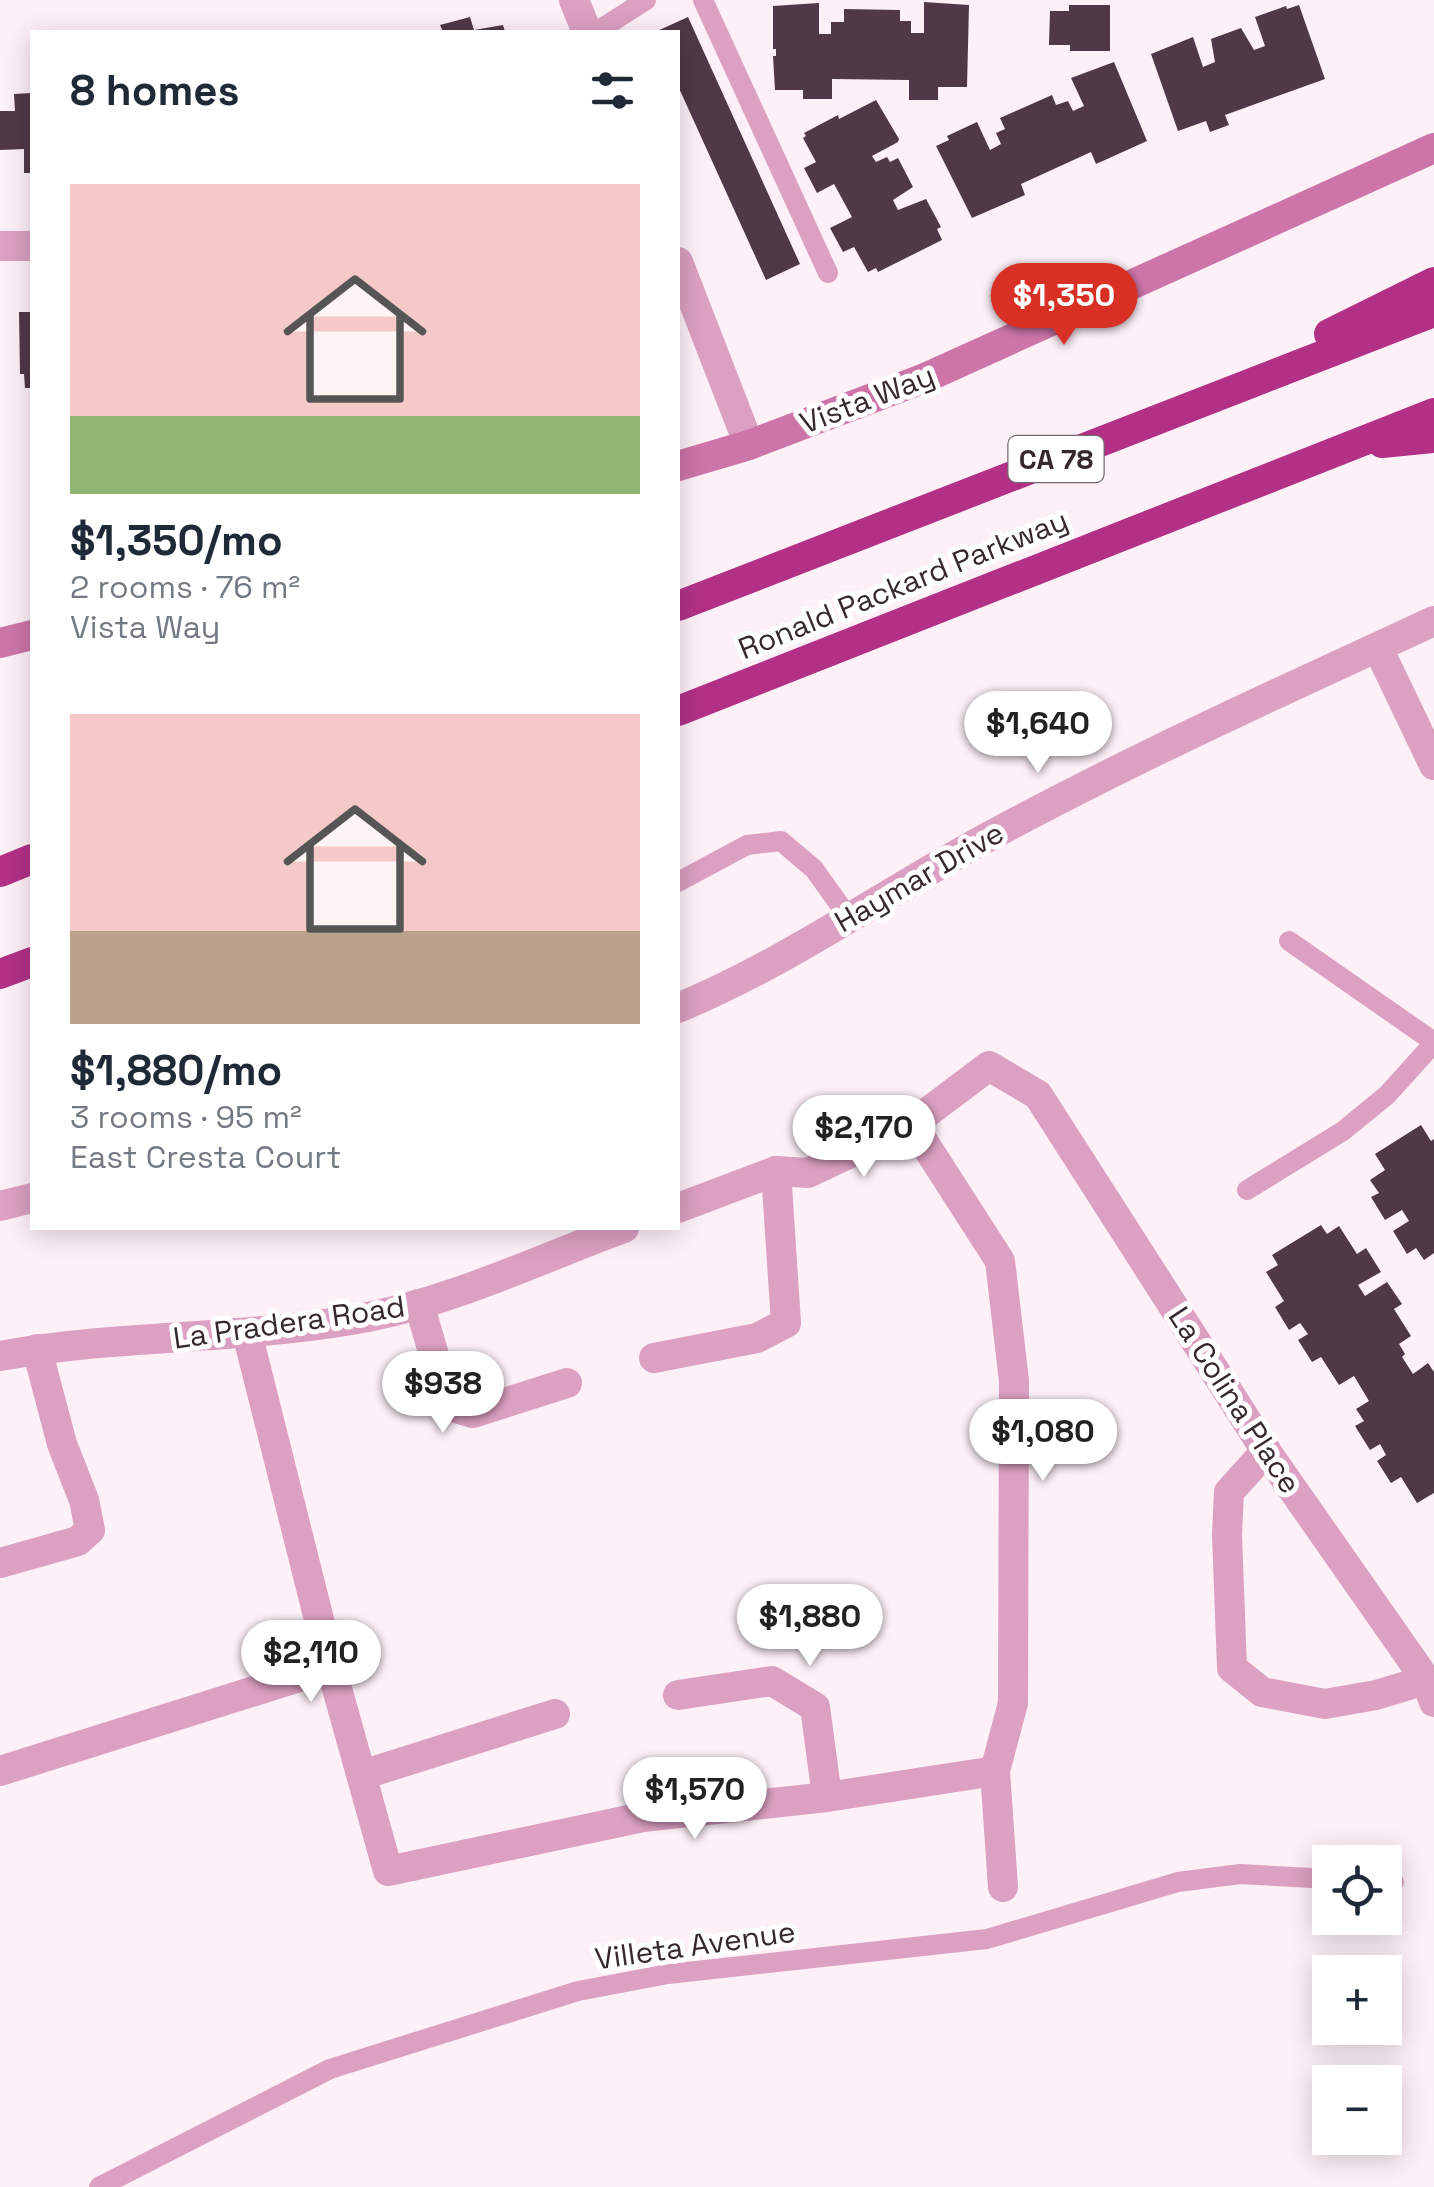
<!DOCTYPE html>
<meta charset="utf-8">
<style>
body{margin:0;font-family:"Space Grotesk",sans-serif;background:#f2f2f3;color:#1f2937;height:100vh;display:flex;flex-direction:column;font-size:38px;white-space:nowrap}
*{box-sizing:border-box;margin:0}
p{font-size:32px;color:#747a83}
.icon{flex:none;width:55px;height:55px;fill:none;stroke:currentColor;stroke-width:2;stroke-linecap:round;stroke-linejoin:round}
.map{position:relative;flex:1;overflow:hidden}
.side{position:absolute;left:30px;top:30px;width:650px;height:1200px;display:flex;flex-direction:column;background:#fff;border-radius:0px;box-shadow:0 5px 25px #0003}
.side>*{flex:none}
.fabs{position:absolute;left:1312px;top:1845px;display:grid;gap:20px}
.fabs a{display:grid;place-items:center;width:90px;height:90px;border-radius:0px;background:#fff;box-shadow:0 5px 25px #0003;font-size:50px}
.price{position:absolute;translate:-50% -85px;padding:0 22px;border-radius:35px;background:#fff;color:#222;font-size:32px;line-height:65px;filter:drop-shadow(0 2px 5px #0008)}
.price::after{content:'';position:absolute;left:50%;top:60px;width:30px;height:22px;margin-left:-15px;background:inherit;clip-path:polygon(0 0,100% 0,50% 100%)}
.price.on{background:#d93025;color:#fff}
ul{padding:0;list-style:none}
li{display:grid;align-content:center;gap:20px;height:530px;padding:0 40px}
li span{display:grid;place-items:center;height:310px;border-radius:0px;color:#555}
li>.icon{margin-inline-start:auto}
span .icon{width:180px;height:180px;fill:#fffc;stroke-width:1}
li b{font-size:42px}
h2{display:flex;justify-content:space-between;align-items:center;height:120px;padding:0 40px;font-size:42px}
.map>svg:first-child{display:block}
.building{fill:#513846}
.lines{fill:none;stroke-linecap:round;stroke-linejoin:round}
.service{stroke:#dca0c2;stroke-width:20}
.minor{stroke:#dca0c2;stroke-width:30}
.tertiary{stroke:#dca0c2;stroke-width:30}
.secondary{stroke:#cd75a9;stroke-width:30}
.motorway{stroke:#b23187;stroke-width:30}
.labels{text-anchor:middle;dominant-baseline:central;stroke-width:10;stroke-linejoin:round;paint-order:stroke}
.shield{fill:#fff;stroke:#72696d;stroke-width:2.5}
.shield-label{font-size:28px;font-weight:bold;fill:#35292f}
.street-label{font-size:30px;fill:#35292f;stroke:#fff}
</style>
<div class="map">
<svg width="1434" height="2187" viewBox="0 0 1434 2187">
<rect width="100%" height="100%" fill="#fdf0f7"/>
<g class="building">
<polygon points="924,2 969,5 967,87 938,87 938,100 909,100 909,80 832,79 832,99 803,99 803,90 775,90 773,56 776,56 776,49 773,49 773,6 819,3 819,34 831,34 831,22 844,22 844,9 900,10 900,21 911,21 911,33 924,33"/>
<polygon points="1069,5 1110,5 1110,51 1070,51 1070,45 1049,45 1050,11 1069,11"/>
<polygon points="1299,5 1325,79 1225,115 1229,125 1210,132 1206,121 1178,131 1151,54 1193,37 1203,67 1215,62 1211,39 1241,28 1254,50 1265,46 1255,17 1286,6 1287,9"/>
<polygon points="470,17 474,30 503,25 505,32 443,32 440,25"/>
<polygon points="688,17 800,264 766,280 678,86 678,32 655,32"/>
<polygon points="1114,62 1147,141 1096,164 1091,152 1021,184 1025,195 972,218 936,146 949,140 947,136 977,122 990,150 1001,144 996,133 1005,129 1000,118 1052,95 1056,105 1068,101 1073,111 1084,106 1071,78"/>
<polygon points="32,93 32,173 24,173 24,149 0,150 0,111 15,111 14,94"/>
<polygon points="876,100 899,139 898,142 872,156 876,162 887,157 890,162 898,158 913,187 893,200 898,210 926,199 941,227 937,229 942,240 878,272 876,268 868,272 854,247 843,252 830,228 852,217 834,184 817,193 804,168 816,162 803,138 806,136 804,133 838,115 839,119"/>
<polygon points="19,312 32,312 32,388 25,388 24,374 20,374"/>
<polygon points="1421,1125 1431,1141 1434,1139 1434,1253 1424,1260 1416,1248 1407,1254 1393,1231 1409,1221 1402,1210 1385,1220 1371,1197 1379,1193 1370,1180 1385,1170 1375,1154"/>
<polygon points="1321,1225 1327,1234 1339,1226 1357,1254 1366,1248 1381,1272 1358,1285 1365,1296 1387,1282 1402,1304 1394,1309 1411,1336 1399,1344 1405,1354 1402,1357 1413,1374 1428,1363 1434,1372 1434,1493 1417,1503 1401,1477 1391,1483 1377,1461 1386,1455 1380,1444 1370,1450 1355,1426 1364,1421 1356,1409 1369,1401 1354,1376 1339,1385 1321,1357 1312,1362 1298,1340 1308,1334 1300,1323 1289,1330 1275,1307 1284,1301 1266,1272 1278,1265 1272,1255"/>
</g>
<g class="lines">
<g class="service">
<polyline points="703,0 828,273"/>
<polyline points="596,32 646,0"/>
<polyline points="678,882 747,845 781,841 814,869 849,918"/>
<polyline points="1289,941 1434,1042"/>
<polyline points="1247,1190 1343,1131 1387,1095 1434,1043"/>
<polyline points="1385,1882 1394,1882"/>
<polyline points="99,2187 330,2069 578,1991 668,1974 987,1939 1178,1882 1240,1874 1330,1879"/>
</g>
<g class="minor">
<polyline points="574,0 587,32"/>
<polyline points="0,246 32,246"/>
<polyline points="678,262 749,445"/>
<polyline points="1378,648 1434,765"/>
<polyline points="912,1124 1000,1261 1014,1381 1013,1703 995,1771 1003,1887"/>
<polyline points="678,1208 776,1171 808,1173 912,1124 989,1066 1038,1095 1266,1451 1426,1680 1434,1702"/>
<polyline points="419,1304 449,1406 473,1413 567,1383"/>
<polyline points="247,1333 331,1667 388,1871 643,1817 827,1797 995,1771"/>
<path d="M0,1356C118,1334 239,1340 357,1319C449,1303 537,1260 624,1228"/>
<polyline points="654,1358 757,1338 786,1323 776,1171"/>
<polyline points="1266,1451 1229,1492 1227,1535 1232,1668 1262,1692 1325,1704 1376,1695 1426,1680"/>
<polyline points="0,1563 78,1541 90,1530 84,1500 62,1444 37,1349"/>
<polyline points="678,1695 772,1681 815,1707 827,1797"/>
<polyline points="0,1771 331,1667"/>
<polyline points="362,1775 555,1714"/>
</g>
<g class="tertiary">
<path d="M678,1008C787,963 886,892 990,836C1134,758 1284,690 1434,621"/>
<polyline points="0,1206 32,1198"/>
</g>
<g class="secondary">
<polyline points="678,466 749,445 925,378 1434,148"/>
<polyline points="0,643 32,635"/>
</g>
<g class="motorway">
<polyline points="1329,334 1434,282"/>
<polyline points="1382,443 1434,438"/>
<polyline points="678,606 1434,312"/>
<polyline points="678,711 1434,413"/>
<polyline points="0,872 32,859"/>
<polyline points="0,974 32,962"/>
</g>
</g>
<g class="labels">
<rect class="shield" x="1008.5" y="436" width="95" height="46" rx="8"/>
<g class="shield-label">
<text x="1056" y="459">CA 78</text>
</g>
<g class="street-label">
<text transform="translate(867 399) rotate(-21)">Vista Way</text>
<text transform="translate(903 584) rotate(-22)">Ronald Packard Parkway</text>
<text transform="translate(919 877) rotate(-30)">Haymar Drive</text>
<text transform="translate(289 1322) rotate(-8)">La Pradera Road</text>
<text transform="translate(1235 1400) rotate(57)">La Colina Place</text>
<text transform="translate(695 1945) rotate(-8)">Villeta Avenue</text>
</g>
</g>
</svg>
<div class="fabs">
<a><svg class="icon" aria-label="locate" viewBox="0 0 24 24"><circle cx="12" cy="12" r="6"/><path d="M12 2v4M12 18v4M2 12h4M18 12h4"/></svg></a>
<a>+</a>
<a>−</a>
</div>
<b class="price on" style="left:1064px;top:348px">$1,350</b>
<b class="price" style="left:1038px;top:776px">$1,640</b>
<b class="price" style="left:864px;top:1180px">$2,170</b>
<b class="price" style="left:443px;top:1436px">$938</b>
<b class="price" style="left:1043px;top:1484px">$1,080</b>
<b class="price" style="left:810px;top:1669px">$1,880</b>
<b class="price" style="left:311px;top:1705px">$2,110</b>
<b class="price" style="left:695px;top:1842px">$1,570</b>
<section class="side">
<h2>8 homes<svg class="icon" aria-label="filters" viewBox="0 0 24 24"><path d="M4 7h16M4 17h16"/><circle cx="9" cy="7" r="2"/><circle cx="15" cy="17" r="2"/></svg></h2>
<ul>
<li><span style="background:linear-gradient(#f6c9c9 75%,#8fb573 0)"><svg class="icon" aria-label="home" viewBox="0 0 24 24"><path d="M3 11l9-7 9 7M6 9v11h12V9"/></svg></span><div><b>$1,350/mo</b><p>2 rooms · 76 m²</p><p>Vista Way</p></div></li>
<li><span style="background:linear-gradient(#f6c9c9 70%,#b9a48a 0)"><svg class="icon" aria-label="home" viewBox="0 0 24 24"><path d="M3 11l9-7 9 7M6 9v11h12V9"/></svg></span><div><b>$1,880/mo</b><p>3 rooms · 95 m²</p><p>East Cresta Court</p></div></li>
</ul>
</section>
</div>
